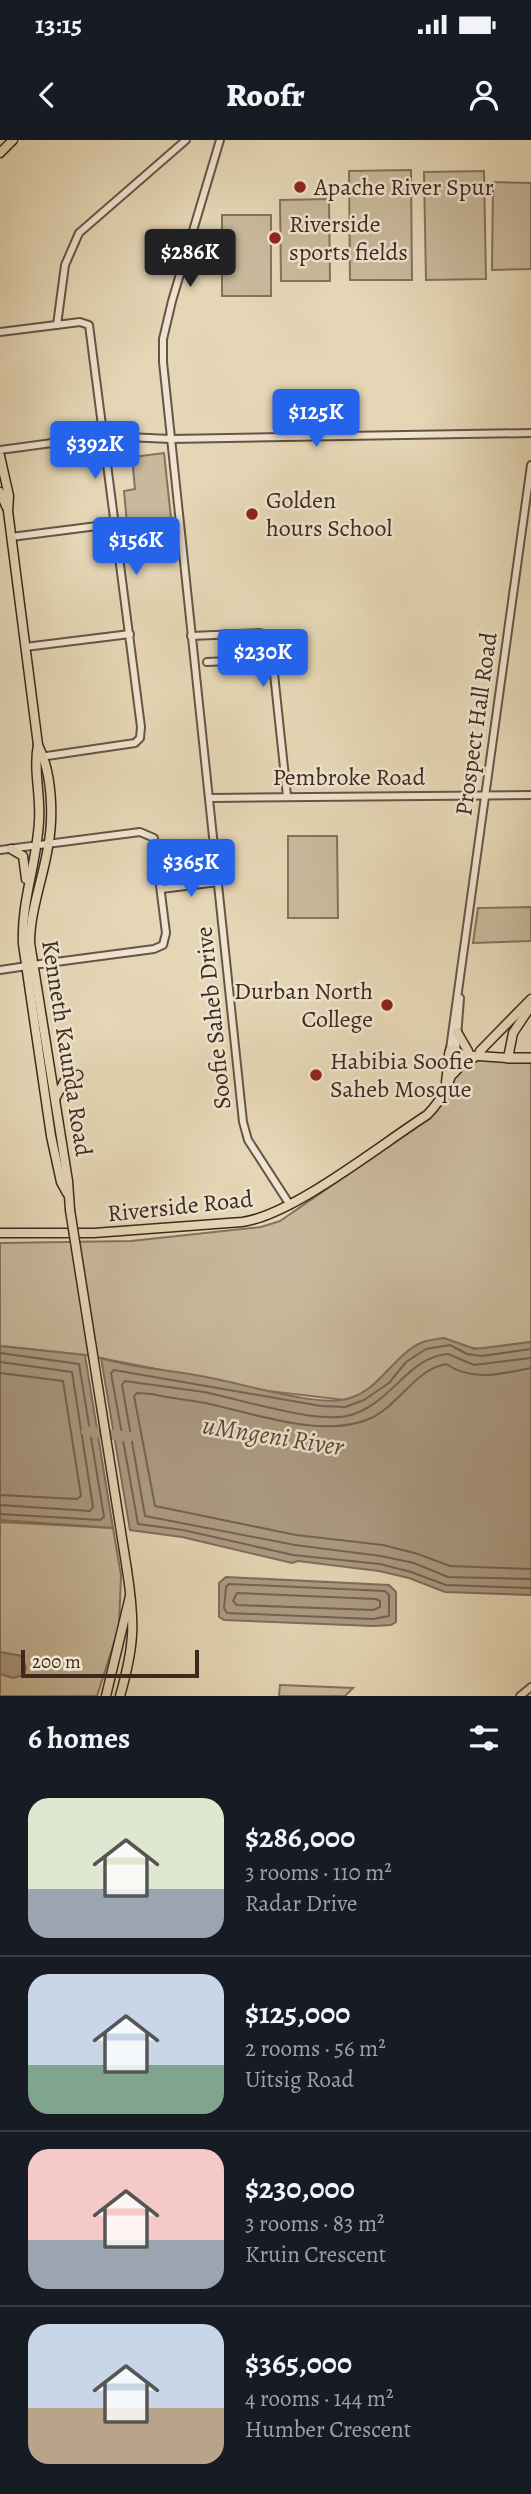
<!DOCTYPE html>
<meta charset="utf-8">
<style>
body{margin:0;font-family:Alegreya,serif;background:#242831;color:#f1f3f6;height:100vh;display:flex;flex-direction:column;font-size:26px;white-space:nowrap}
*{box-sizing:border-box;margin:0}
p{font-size:23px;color:#9ea1a6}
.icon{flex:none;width:38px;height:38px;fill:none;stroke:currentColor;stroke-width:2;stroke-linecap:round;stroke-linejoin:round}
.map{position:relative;height:1556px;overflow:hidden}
.details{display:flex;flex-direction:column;background:#171b24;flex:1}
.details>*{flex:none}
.scale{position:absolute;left:21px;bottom:18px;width:178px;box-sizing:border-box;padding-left:7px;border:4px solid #3e2921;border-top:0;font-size:19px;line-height:24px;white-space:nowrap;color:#3e2921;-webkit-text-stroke:5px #eee4cf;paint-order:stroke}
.price{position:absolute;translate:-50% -60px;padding:0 16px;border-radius:7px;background:#2563eb;color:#fff;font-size:23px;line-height:46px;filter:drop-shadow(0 2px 4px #0008)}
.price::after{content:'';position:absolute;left:50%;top:42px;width:21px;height:16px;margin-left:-10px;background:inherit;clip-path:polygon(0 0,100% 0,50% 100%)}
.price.current{background:#222;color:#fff}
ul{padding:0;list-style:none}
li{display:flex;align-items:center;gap:21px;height:175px;padding:0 28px}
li+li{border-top:2px solid #363941}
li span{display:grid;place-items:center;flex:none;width:196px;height:140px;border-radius:21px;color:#555}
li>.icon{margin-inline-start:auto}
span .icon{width:84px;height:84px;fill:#fffc;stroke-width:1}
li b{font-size:30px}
h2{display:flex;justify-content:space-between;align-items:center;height:84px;padding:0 28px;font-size:30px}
.status{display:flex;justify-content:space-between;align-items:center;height:49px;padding:0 35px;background:#171b24;direction:ltr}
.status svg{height:19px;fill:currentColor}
header{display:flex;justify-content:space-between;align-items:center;height:91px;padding:0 28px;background:#171b24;font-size:32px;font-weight:800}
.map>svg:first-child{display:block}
.green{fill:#c9b99c;stroke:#84715e;stroke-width:2}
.water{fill:#ac9b83;stroke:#806d5c;stroke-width:2}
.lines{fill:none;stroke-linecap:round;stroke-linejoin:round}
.shore{stroke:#756252;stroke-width:2}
.river{stroke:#ac9b83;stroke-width:10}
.minor-casing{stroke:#685446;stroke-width:10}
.major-casing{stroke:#3e2921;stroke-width:11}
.highway-casing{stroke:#3e2921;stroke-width:12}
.minor{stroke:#eee4cf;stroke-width:6}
.major{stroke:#e5d6b5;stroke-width:8}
.highway{stroke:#e5d6b5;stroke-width:9}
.major-bridge-casing{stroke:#3e2921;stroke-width:11;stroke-linecap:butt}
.major-bridge{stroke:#e5d6b5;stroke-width:8}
.poi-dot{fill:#8f2418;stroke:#eee4cf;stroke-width:2.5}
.labels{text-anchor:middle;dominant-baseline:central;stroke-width:5;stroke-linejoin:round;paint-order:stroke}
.poi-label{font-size:24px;fill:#3e2921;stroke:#eee4cf;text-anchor:start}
.street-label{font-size:24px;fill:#3e2921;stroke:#eee4cf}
.water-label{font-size:26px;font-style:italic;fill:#5a463a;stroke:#eee4cf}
</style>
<div class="status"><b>13:15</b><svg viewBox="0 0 49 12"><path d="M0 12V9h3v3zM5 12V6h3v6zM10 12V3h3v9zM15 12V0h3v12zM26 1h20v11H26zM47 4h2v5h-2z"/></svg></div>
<header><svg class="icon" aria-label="back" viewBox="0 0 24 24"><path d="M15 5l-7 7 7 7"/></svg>Roofr<svg class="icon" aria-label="person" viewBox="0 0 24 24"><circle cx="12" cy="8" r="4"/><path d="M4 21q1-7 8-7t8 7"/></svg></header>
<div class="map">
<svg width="531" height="1556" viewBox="0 0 531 1556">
<rect width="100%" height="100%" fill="#e5d6b5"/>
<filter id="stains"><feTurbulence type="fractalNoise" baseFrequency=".00286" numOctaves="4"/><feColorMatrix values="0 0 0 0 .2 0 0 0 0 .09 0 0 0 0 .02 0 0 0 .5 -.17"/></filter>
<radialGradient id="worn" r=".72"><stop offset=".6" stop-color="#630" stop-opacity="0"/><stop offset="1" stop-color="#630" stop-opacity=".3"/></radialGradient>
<g class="green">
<polygon points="411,30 412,140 350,140 349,31"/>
<polygon points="484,31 486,139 426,140 424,32"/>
<polygon points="493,42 531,43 531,129 492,130"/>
<polygon points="329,59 330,141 281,141 280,60"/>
<rect x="222" y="75" width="49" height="81"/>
<polygon points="164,313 171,378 127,384 124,351 135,349 132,317"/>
<polygon points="288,696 337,696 338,778 288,778"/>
<polygon points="531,767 531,801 473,803 478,768"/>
<polygon points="477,919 531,921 531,1202 482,1209 423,1202 402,1217 385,1237 361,1254 345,1260 268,1251 85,1215 0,1206 0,1103 131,1101 261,1087 280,1081 428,979 451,941 463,926"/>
<polygon points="0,1382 113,1388 121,1435 119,1487 97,1556 0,1556"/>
<polygon points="280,1545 353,1548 345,1556 279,1556"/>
</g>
<g class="water">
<path d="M444,1198L475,1209L531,1202V1455L445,1452L409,1438L379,1431L298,1421L292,1423L182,1397L130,1390L101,1218C137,1229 174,1230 211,1238C244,1244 317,1267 347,1259C380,1251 393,1214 423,1202C429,1200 437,1199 444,1198Z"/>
<polygon points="0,1206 85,1215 113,1388 0,1380"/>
<polygon points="226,1437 389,1445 396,1452 396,1482 391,1485 373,1486 224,1480 219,1477 219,1443"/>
<polygon points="0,1512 22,1516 26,1528 24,1535 13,1538 0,1534"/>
</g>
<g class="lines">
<g class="shore">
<polyline points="531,1209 482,1216 467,1214 450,1205 426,1209 406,1222 389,1243 364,1260 345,1267 321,1266 114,1230 111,1233 138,1384 183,1390 293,1415 380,1424 411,1432 446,1445 531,1448"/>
<polyline points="0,1213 79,1224 104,1377 100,1380 0,1374"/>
<path d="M531,1218L474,1225L448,1214C408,1217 393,1262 351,1275C318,1285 240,1259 204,1252C178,1248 151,1245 125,1241L122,1245L145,1376L295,1405L381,1416L414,1423L448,1437L531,1439"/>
<polyline points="0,1222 72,1232 93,1367 90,1371 0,1365"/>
<path d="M531,1228C501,1234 473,1242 446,1224C414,1230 399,1266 369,1279C322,1299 253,1273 205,1263C187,1260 169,1258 152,1254L137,1253L134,1256L155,1366L296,1395L383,1405L418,1414L450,1426L531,1429"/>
<polyline points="0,1233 63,1241 81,1356 77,1359 0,1355"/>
<polygon points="229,1444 385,1451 389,1455 389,1476 373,1479 227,1473 224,1468 226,1447"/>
<polygon points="237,1453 376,1459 380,1461 380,1467 373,1470 237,1465 233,1461"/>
</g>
<polyline class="river" points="86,1291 129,1297"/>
<defs>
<g id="minor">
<polyline points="220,0 172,161 163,199 163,222 243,982 248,1000 290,1065"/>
<polyline points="57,185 65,125 79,93 186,0"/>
<polyline points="0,192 80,182 89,185 141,587 140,598 135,603 40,617"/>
<polyline points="0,310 104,296 171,299 531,293"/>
<polyline points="11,397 113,384"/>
<polyline points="191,496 260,493 270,496 287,656"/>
<polyline points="25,507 130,494"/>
<polyline points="207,522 273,519"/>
<polyline points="210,658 531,655"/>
<polyline points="0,710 140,692 154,698 166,793 163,805 154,809 33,825"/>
<polyline points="161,749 218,742"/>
<polyline points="0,830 27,826"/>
<polyline points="450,909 531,325"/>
<polyline points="456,910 460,858"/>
<polyline points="520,1556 531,1547"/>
</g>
<g id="major">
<polyline points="0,13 13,0"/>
<path d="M0,316L9,356L8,371L38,605C33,629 41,656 39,681C37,723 21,761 23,804L51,996L61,1042L67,1053"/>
<polyline points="0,352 7,368"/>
<path d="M38,605C52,632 54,676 48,707C43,739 30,770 30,803L68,1041L70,1070"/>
<polyline points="11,709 23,716 26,739"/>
<polyline points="457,892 468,911"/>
<polyline points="480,911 531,859"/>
<polyline points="449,914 508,918 513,893 531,866"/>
<polyline points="453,934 463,923 475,917"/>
<polyline points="446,942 450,910"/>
<polyline points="55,959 64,942 78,935"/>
<path d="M0,1093H94L242,1082C293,1075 380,1005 427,975C445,957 454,935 456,910"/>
<polyline points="106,1556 130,1456"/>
<path d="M120,1556C135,1504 135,1482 127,1430"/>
</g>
<polyline id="highway" points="508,918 531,918"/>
</defs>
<use href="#minor" class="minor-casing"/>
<use href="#major" class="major-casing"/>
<use href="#highway" class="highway-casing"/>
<use href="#minor" class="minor"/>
<use href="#major" class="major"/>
<use href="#highway" class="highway"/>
<defs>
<polyline id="major-bridge" points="70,1070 127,1430"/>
</defs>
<use href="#major-bridge" class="major-bridge-casing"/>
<use href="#major-bridge" class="major-bridge"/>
</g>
<g class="poi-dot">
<circle cx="300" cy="47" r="7"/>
<circle cx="275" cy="98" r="7"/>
<circle cx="252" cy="374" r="7"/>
<circle cx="387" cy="865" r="7"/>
<circle cx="316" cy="935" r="7"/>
</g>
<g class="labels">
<g class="poi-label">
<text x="314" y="47">Apache River Spur</text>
<text x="289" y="84">Riverside<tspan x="289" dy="28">sports fields</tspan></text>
<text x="266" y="360">Golden<tspan x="266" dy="28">hours School</tspan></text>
<text x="373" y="851" text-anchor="end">Durban North<tspan x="373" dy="28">College</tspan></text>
<text x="330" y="921">Habibia Soofie<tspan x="330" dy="28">Saheb Mosque</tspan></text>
</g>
<g class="street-label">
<text transform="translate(476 584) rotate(-82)">Prospect Hall Road</text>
<text x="349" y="637">Pembroke Road</text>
<text transform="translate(213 878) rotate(-96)">Soofie Saheb Drive</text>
<text transform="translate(67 908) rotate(81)">Kenneth Kaunda Road</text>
<text transform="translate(180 1066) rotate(-6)">Riverside Road</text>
</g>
<g class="water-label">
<text transform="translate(273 1296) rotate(9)">uMngeni River</text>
</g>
</g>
<rect width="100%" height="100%" filter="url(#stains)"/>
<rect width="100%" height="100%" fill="url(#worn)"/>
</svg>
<div class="scale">200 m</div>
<b class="price current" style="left:190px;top:149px">$286K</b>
<b class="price" style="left:316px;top:309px">$125K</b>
<b class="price" style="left:95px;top:341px">$392K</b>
<b class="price" style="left:136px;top:437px">$156K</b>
<b class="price" style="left:263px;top:549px">$230K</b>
<b class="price" style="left:191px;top:759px">$365K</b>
</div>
<section class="details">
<h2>6 homes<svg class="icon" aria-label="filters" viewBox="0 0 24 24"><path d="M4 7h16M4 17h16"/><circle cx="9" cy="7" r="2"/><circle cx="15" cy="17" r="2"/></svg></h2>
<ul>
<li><span style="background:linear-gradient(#dfe7d0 65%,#9aa5b1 0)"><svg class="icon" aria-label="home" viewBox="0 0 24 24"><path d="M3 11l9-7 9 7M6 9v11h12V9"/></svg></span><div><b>$286,000</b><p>3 rooms · 110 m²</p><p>Radar Drive</p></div></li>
<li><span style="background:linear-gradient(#c9d6e8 65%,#7fa58c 0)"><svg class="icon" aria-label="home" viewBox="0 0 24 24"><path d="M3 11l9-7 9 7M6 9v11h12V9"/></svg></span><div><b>$125,000</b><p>2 rooms · 56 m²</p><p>Uitsig Road</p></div></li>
<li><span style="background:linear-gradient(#f6c9c9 65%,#9aa5b1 0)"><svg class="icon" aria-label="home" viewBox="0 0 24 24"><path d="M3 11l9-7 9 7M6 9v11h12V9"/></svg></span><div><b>$230,000</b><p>3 rooms · 83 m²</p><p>Kruin Crescent</p></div></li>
<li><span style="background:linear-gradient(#c9d6e8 60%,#b9a48a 0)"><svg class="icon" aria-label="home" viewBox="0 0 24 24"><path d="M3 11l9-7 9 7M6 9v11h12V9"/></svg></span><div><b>$365,000</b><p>4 rooms · 144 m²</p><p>Humber Crescent</p></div></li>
</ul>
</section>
